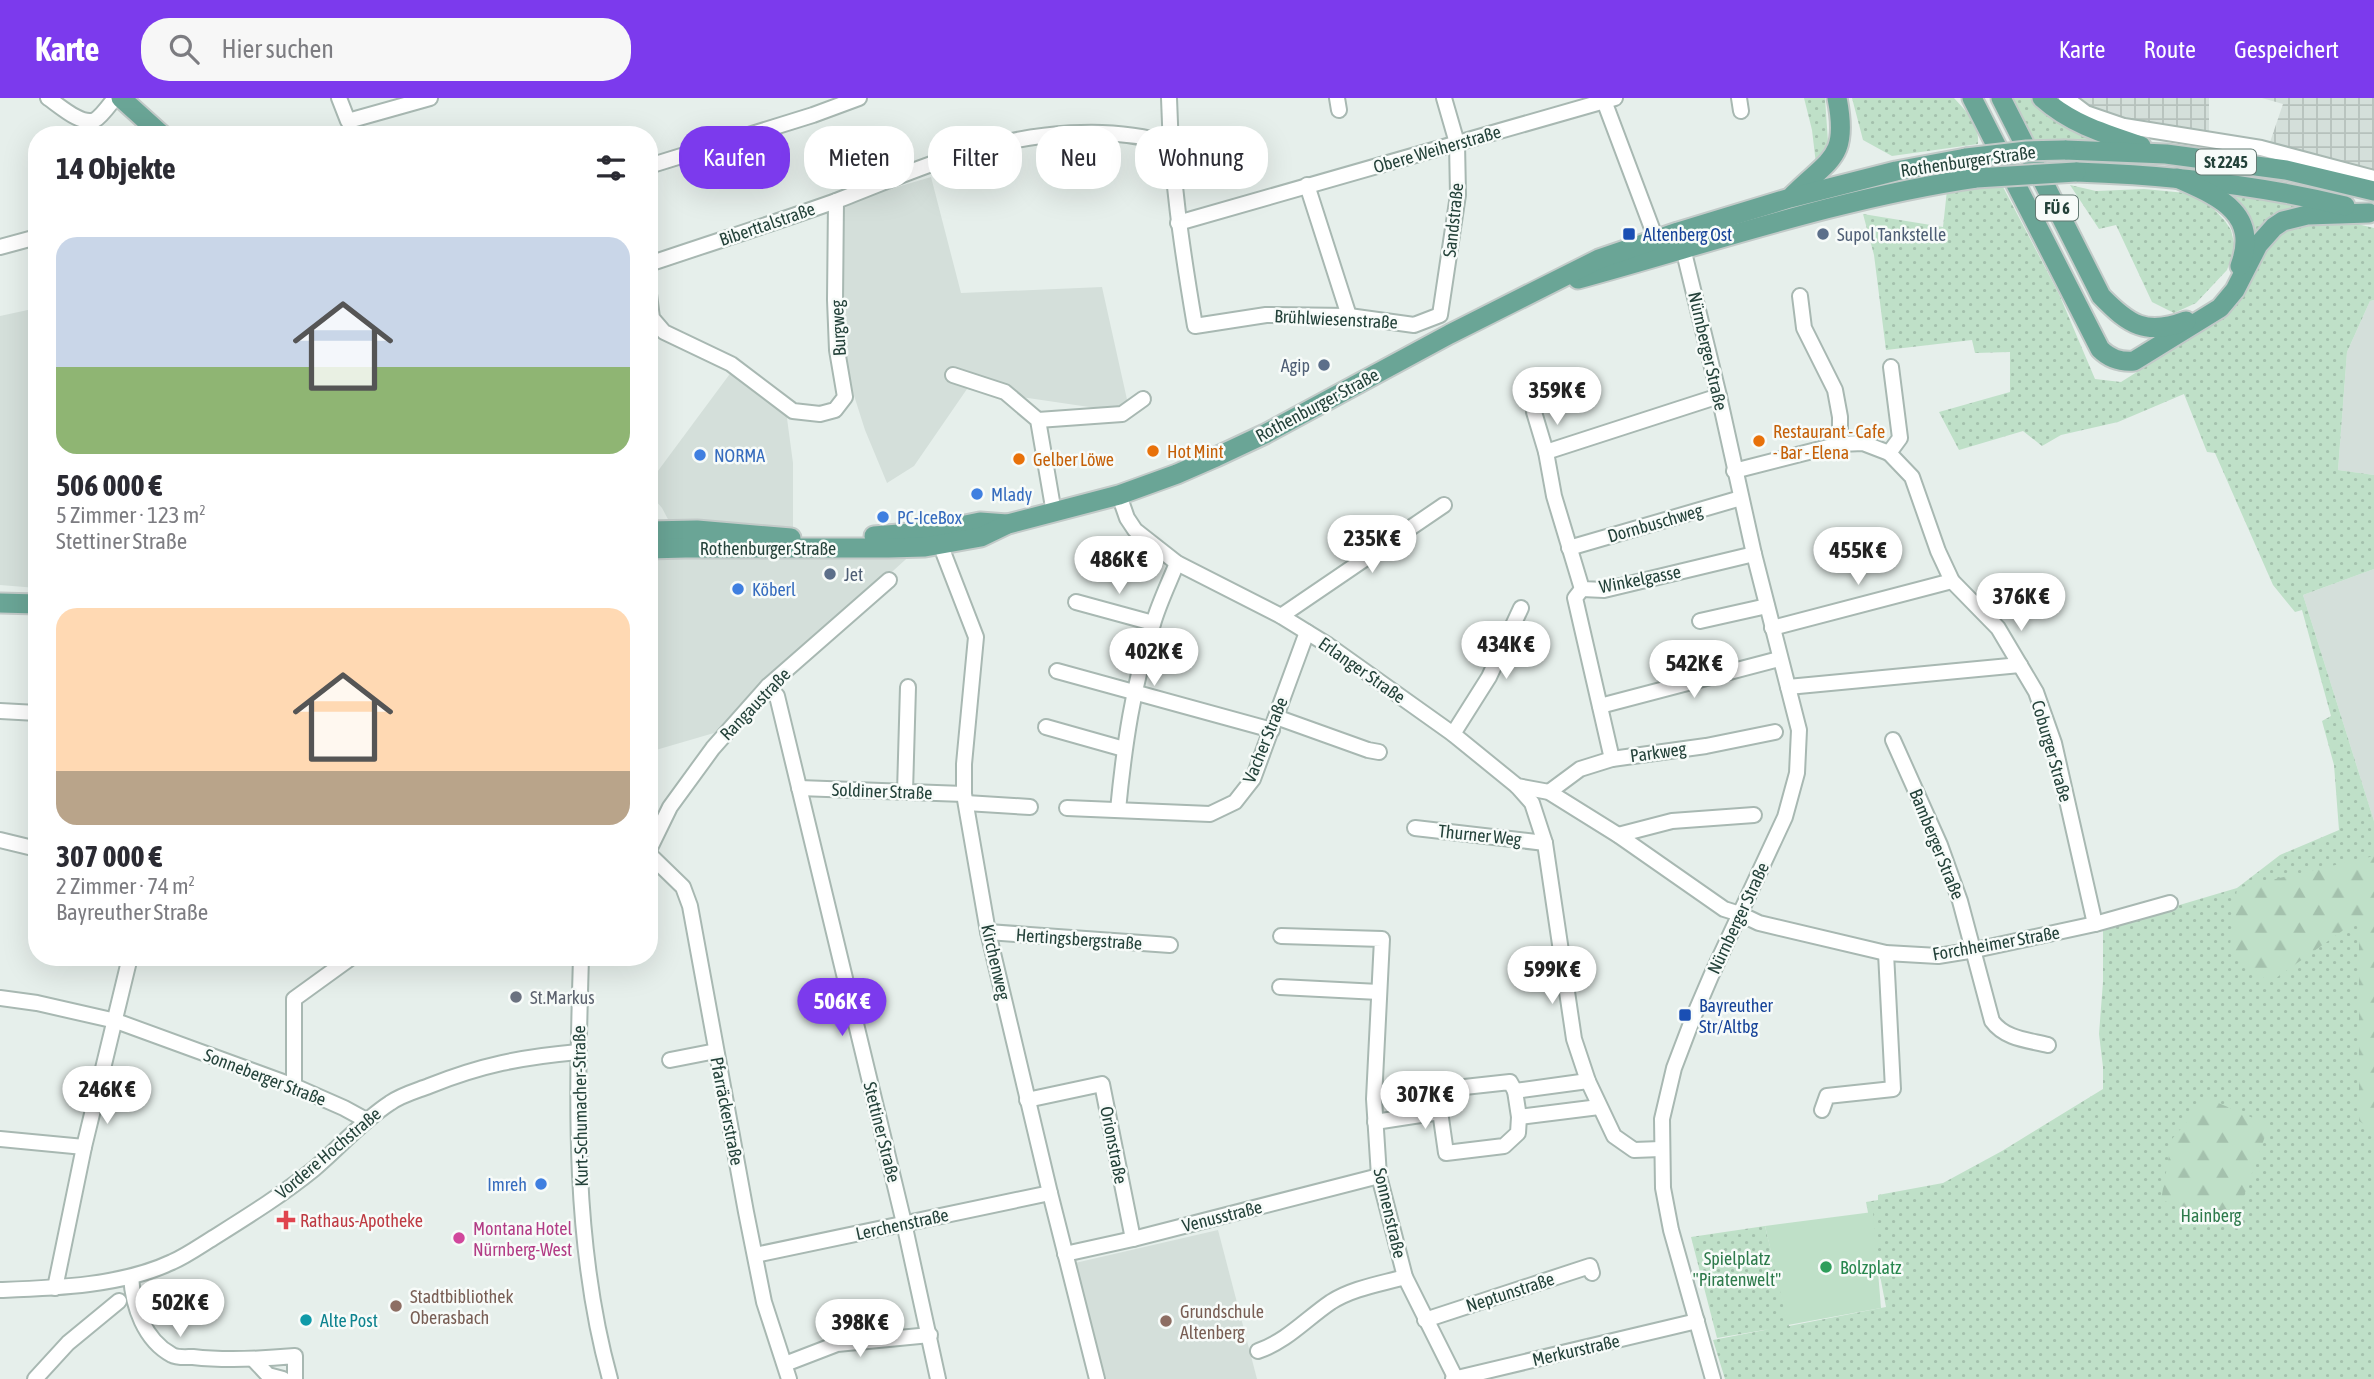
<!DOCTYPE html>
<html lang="de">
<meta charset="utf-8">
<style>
body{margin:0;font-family:"Asap Condensed",sans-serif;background:#f7f7f7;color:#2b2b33;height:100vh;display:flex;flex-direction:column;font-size:26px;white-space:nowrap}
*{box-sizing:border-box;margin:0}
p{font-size:23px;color:#7c7c81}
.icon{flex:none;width:38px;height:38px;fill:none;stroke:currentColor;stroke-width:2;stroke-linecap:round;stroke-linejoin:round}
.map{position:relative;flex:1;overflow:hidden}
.side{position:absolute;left:28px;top:28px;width:630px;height:840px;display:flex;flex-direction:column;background:#fff;border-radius:28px;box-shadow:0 7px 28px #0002}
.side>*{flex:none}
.guide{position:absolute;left:679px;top:28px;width:665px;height:63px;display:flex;gap:14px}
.price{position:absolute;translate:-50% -60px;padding:0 16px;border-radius:24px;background:#fff;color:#222;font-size:23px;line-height:46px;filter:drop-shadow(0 2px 4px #0008)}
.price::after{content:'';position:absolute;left:50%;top:42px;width:21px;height:16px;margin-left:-10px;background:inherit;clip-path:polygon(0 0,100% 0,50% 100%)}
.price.current{background:#7c3aed;color:#fff}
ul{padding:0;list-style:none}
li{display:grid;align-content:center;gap:14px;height:371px;padding:0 28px}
li span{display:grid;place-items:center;height:217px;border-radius:21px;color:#555}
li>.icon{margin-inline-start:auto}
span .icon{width:126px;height:126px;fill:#fffc;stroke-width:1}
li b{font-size:30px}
h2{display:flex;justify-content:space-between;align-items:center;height:84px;padding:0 28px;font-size:30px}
.chip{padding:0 24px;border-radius:28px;background:#fff;box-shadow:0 7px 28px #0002;font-size:24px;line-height:63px}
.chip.current{background:#7c3aed;color:#fff}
header{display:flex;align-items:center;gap:42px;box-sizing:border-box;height:98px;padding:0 35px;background:#7c3aed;color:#fff}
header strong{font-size:33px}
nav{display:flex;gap:38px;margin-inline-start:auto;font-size:24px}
.search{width:490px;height:63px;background:#f7f7f7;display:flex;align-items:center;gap:18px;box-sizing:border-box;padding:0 24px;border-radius:28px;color:#7c7c81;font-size:26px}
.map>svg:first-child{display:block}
.built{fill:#d4dfda}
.industrial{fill:url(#industrial-grid)}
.grass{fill:url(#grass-dots)}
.forest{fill:url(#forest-firs)}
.garden{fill:#bfe0c8}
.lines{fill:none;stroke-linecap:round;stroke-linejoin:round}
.minor-casing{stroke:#a8b8b2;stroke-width:18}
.major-casing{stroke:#c2cac8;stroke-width:23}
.minor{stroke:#fff;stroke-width:14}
.major{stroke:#6aa596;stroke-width:19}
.major-bridge-casing{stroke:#c2cac8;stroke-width:23;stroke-linecap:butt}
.major-bridge{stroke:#6aa596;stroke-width:19}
.transit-dot{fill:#1a4fb4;stroke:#f7fbf9;stroke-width:2.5}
.service-dot{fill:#5c6f8a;stroke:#f7fbf9;stroke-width:2.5}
.food-dot{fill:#e8710a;stroke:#f7fbf9;stroke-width:2.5}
.shop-dot{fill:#3f7fe0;stroke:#f7fbf9;stroke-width:2.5}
.worship-dot{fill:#6b7280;stroke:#f7fbf9;stroke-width:2.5}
.health-dot{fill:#e0444e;stroke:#f7fbf9;stroke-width:2.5}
.hotel-dot{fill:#d1479c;stroke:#f7fbf9;stroke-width:2.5}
.leisure-dot{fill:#2e9e5b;stroke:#f7fbf9;stroke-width:2.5}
.education-dot{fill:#8d6e63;stroke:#f7fbf9;stroke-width:2.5}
.culture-dot{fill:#0f9aa8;stroke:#f7fbf9;stroke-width:2.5}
.labels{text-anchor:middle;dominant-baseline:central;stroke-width:5;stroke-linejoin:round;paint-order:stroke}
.shield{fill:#f7fbf9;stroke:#637a73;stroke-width:2}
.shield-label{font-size:16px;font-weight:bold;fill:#24423a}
.street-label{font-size:18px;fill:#24423a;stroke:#f7fbf9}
.transit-label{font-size:18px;fill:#164399;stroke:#f7fbf9;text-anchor:start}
.service-label{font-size:18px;fill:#4e5e75;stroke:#f7fbf9;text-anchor:start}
.food-label{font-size:18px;fill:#c56008;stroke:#f7fbf9;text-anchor:start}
.shop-label{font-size:18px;fill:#366cbe;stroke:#f7fbf9;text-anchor:start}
.worship-label{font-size:18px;fill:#5b616d;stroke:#f7fbf9;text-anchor:start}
.park-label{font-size:18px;fill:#2d7a4b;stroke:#f7fbf9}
.health-label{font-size:18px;fill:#be3a42;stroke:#f7fbf9;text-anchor:start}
.hotel-label{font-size:18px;fill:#b23c85;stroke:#f7fbf9;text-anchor:start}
.leisure-label{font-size:18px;fill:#27864d;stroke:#f7fbf9;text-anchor:start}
.education-label{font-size:18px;fill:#785e54;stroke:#f7fbf9;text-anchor:start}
.culture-label{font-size:18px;fill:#0d838f;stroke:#f7fbf9;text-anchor:start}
</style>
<header>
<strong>Karte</strong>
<div class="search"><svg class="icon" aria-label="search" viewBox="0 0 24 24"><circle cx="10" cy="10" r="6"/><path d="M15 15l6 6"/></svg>Hier suchen</div>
<nav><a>Karte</a><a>Route</a><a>Gespeichert</a></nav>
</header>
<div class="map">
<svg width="2374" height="1281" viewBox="0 0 2374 1281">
<defs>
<pattern id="industrial-grid" width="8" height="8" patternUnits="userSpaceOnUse" patternTransform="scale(1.75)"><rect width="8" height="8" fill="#d4dfda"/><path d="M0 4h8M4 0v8" fill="none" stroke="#b6c1bc"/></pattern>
<pattern id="grass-dots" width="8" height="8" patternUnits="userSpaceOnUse" patternTransform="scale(1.75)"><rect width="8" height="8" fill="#bfe0c8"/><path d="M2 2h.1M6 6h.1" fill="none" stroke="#a4c1ad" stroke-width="1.8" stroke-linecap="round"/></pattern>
<pattern id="forest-firs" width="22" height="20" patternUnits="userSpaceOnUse" patternTransform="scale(1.75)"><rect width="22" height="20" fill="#bfe0c8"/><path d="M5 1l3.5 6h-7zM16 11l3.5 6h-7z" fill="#a4c1ad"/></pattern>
</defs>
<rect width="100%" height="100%" fill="#e6efeb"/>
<g class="built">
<polygon points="931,79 961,195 1102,189 1130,315 967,291 914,368 887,385 865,332 843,263 838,159 840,106"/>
<polygon points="2374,202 2374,377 2338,372 2347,254 2370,203"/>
<polygon points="37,210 37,490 0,487 0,218"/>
<polygon points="732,273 786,313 793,365 793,446 915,453 714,635 649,654 649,456 686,455 662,410 649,395 649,385"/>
<polygon points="2374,471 2374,723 2303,497"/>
<polygon points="1218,1132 1257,1281 1106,1281 1075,1165"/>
</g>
<g class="industrial">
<polygon points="2073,0 2209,0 2209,35 2124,23 2096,13"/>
<polygon points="2262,0 2374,0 2374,77 2269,47 2283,6"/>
</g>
<g class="grass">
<polygon points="1804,0 1825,0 1828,44 1816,66 1812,32"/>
<path d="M1852,0H1954C1966,13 1980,27 1978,46L1892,58L1863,42Z"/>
<polygon points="2011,0 2035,0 2115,44 2033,43"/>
<polygon points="2070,87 2096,93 2144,91 2186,95 2206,103 2225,123 2231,132 2235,149 2227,172 2196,205 2174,215 2152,204 2116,127 2099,131"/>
<polygon points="2003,89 2059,196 2095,281 2121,284 2199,235 2234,199 2277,132 2332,120 2374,130 2374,202 2370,203 2347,254 2338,372 2374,377 2374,471 2303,497 2374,723 2374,1281 1725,1281 1713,1242 1770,1231 1717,1240 1691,1139 1765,1128 1789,1228 1886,1209 1866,1104 1878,1102 1878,1097 1943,1085 2002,1053 2103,991 2103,969 2099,936 2103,884 2103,833 2166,811 2237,790 2280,757 2339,732 2334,667 2322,623 2331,618 2302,512 2295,514 2273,487 2215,355 2207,354 2184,296 2118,324 2061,337 2042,348 2023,333 1959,352 1939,314 2010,294 2010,254 1975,255 1972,242 1886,252 1874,157 1863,116 1943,129 1947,92"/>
<polygon points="2222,94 2311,108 2256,141"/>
</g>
<g class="forest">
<polygon points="2374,758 2374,1033 2359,1023 2359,821 2269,885 2230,848 2237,790"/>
<polygon points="2207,1000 2269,1027 2234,1126 2161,1102 2172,1041"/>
</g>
<polygon class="garden" points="1873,1114 1881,1210 1788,1227 1765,1128"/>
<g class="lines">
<defs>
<g id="minor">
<path d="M48,0C59,7 81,28 95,22C102,18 110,6 115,0"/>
<polyline points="339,0 348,23 430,0"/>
<path d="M1169,0C1171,77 1182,152 1195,228L1266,217L1349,218L1414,227L1440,217L1458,97L1457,45L1444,0"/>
<polyline points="1337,0 1339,12"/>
<polyline points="1603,0 1659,149"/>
<polyline points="1739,0 1741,13"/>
<polyline points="2066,0 2086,15 2124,28 2261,50 2374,80"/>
<polyline points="649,68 813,17 859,0"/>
<polyline points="1307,87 1349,218"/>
<polyline points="1178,125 1615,0"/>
<polyline points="1681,142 1719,298 1754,456 1799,632 1797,675 1785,719 1711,878 1693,920 1674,970 1662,1021 1663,1090 1671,1132 1713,1281"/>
<polyline points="0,149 37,139"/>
<path d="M649,166C711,145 774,125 836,103C881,86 925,66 971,53C1033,35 1108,26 1170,46"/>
<polyline points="649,196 652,220 664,234 731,266 793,313 820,316 835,312 845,299 837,252 835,202 836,103"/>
<polyline points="1891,269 1900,340 1889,355 1912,379 1938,453 1952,483 1998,530 2036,594 2054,645 2095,826"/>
<polyline points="953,277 1005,294 1038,322 1054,415"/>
<polyline points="1719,298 1546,354 1554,398 1582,491 1604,492 1754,456"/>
<polyline points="1534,314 1546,354"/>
<polyline points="1038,322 1122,316 1143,301"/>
<polyline points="1840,346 1863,345 1889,355"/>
<polyline points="1734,373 1840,346 1840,319 1835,292 1804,230 1800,198"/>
<polyline points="1119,397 1127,420 1135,432 1177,465 1281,518 1328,547 1453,636 1517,688 1549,694 1618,737 1724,811 1740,816 1759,825 1886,855 1938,858 1975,852 2095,826 2170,805"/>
<polyline points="940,446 976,539 964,666 964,696 988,834 1050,1095 1097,1281"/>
<polyline points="1569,450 1741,400"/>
<polyline points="1582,491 1575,500 1612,661"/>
<polyline points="1076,504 1153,525"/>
<polyline points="1281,518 1444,407"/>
<polyline points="1700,523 1767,508"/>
<polyline points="1772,530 1952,483"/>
<polyline points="1057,573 1272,632"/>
<polyline points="768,588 777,598 904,1125 938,1281"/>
<polyline points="1788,589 2020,567"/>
<polyline points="1600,608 1779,561"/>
<polyline points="0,613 37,615"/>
<polyline points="1276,619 1368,652 1379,654"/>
<polyline points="1046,629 1124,651"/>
<polyline points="1453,636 1489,579 1521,510"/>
<path d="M1893,642L1940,747L1960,803L1992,923C2005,941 2028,942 2048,947"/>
<polyline points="1517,688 1532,705 1545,745 1574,941 1588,983 1614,1038 1634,1052 1661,1051"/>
<polyline points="799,690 964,696"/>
<polyline points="905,694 908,589"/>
<polyline points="1549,694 1580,671 1612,661 1706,648 1775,634"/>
<polyline points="966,705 1030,709"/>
<polyline points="1067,710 1210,716 1235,704 1253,681 1307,534"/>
<path d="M1118,712C1124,649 1133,586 1153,526C1159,505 1169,485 1177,465"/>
<polyline points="1415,730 1545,745"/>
<polyline points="1618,737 1672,723 1754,717"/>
<polyline points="0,742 37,751"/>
<polyline points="649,752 670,709 713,650 768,588 889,482"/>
<polyline points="649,756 683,789 690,808 746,1114 764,1204 789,1281"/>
<polyline points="988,834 1170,847"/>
<polyline points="1281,838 1382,841 1374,1001 1379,1078 1405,1179 1456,1281"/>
<path d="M581,859C577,1000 572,1144 610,1281"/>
<polyline points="1280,889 1379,894"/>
<polyline points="0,900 37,905 116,923 294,988 344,1010 366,1022"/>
<polyline points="670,962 716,953"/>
<polyline points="1588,983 1515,993 1519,1019 1599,1009"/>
<polyline points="294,988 294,901 352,859"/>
<polyline points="1515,993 1510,984 1437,992 1446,1055 1504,1048 1518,1035 1519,1019"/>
<polyline points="1027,1002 1102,986 1133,1141"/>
<polyline points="1822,1012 1827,998 1893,991 1886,855"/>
<polyline points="1375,1024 1440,1014"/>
<polyline points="0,1041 84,1049"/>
<polyline points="1065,1156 1133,1141 1379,1078"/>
<polyline points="755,1157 1050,1095"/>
<path d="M131,1179C133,1208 144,1242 172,1257C177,1260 186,1259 193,1259C227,1263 261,1261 295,1258V1281"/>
<polyline points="55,1190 84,1049 130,859"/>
<path d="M0,1192C55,1190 121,1188 172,1164C186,1158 200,1148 213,1140C248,1118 282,1097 314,1071C340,1049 361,1024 390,1005C401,997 416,993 429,988C481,967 522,959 578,954"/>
<polyline points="1425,1222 1590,1168 1592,1175"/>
<path d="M1258,1253C1287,1243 1306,1221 1331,1204C1353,1190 1380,1186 1405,1179"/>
<polyline points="253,1261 268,1277 283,1281"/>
<polyline points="785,1266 837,1246 930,1237"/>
<polyline points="35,1281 68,1245 119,1203"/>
<polyline points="1453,1281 1697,1223"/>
</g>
<g id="major">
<polyline points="121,0 162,37"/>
<path d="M1972,0L2100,251C2110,261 2120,264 2134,263L2220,210L2235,192L2258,147L2274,129L2283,123L2307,117L2369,115"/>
<path d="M2001,0L2101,198C2129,227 2146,238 2186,223"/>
<path d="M2042,0C2071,26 2105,36 2141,48"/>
<polyline points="2065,52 2166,56 2286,72 2374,93"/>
<path d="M2076,74C2166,77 2256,86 2345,108"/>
<path d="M2177,80C2217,98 2260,114 2240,168"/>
<path d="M1793,97C1830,60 1849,60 1837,0"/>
<path d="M1578,181C1710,145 1840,100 1976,80"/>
<polyline points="649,433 697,432 791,440"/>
<polyline points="874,438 936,433 980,424 1007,426"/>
<polyline points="649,451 685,450 888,450 925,449 981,439 1008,426 1119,397 1177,376 1216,359 1265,336 1450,236 1599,161 1678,134 1790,100 1896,73 1966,60"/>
<polyline points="0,505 37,506"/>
</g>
</defs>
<use href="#minor" class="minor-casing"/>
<use href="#major" class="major-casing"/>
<use href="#minor" class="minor"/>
<use href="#major" class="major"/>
<defs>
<g id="major-bridge">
<polyline points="1966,60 2027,53 2065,52"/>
<polyline points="1976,80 2076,74"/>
</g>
</defs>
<use href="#major-bridge" class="major-bridge-casing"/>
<use href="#major-bridge" class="major-bridge"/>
</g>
<g class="transit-dot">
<rect x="1622" y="129" width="14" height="14" rx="3.5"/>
<rect x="1678" y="910" width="14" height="14" rx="3.5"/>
</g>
<g class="service-dot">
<circle cx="1823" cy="136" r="7"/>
<circle cx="1324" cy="267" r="7"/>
<circle cx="830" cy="476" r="7"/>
</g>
<g class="food-dot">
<circle cx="1759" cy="343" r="7"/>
<circle cx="1153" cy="353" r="7"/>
<circle cx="1019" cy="361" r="7"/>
</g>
<g class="shop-dot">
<circle cx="700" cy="357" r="7"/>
<circle cx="977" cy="396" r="7"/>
<circle cx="883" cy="419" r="7"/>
<circle cx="738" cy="491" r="7"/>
<circle cx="541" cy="1086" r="7"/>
</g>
<circle class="worship-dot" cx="516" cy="899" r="7"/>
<path class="health-dot" d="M282.5 1111.5h7v7h7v7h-7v7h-7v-7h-7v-7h7z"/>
<circle class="hotel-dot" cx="459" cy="1140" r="7"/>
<circle class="leisure-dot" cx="1826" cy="1169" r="7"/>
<g class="education-dot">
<circle cx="396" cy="1208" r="7"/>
<circle cx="1166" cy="1223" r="7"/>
</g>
<circle class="culture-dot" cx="306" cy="1222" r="7"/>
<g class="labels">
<g class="shield">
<rect x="2196" y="51.5" width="60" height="25" rx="5"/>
<rect x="2036" y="97.5" width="42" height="25" rx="5"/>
</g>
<g class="shield-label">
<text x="2226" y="64">St 2245</text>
<text x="2057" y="110">FÜ 6</text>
</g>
<g class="street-label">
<text transform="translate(1437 51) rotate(-16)">Obere Weiherstraße</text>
<text transform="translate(1968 63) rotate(-8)">Rothenburger Straße</text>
<text transform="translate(1453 122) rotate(-84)">Sandstraße</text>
<text transform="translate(767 126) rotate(-19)">Biberttalstraße</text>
<text transform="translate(1336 221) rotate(3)">Brühlwiesenstraße</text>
<text transform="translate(838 230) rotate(-93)">Burgweg</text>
<text transform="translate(1708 253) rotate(77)">Nürnberger Straße</text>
<text transform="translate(1317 307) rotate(-28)">Rothenburger Straße</text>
<text transform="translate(1655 425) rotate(-16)">Dornbuschweg</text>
<text x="768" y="450">Rothenburger Straße</text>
<text transform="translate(1640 481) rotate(-11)">Winkelgasse</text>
<text transform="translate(1362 572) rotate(35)">Erlanger Straße</text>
<text transform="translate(755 606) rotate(-46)">Rangaustraße</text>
<text transform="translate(1265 642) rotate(-68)">Vacher Straße</text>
<text transform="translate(2052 653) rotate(74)">Coburger Straße</text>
<text transform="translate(1658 654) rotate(-8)">Parkweg</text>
<text transform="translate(882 693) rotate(2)">Soldiner Straße</text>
<text transform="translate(1480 737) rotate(6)">Thurner Weg</text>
<text transform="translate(1937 746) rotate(68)">Bamberger Straße</text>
<text transform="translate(1738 820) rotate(-65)">Nürnberger Straße</text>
<text transform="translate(1079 841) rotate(4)">Hertingsbergstraße</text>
<text transform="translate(1996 845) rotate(-10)">Forchheimer Straße</text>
<text transform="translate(996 864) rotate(77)">Kirchenweg</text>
<text transform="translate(265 979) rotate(21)">Sonneberger Straße</text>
<text transform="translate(580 1008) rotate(-91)">Kurt-Schumacher-Straße</text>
<text transform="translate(727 1013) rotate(79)">Pfarräckerstraße</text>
<text transform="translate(882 1034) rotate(76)">Stettiner Straße</text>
<text transform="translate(1114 1047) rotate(79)">Orionstraße</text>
<text transform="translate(328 1055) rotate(-40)">Vordere Hochstraße</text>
<text transform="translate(1390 1115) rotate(77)">Sonnenstraße</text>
<text transform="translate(1222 1118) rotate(-14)">Venusstraße</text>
<text transform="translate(902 1126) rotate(-12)">Lerchenstraße</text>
<text transform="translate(1510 1194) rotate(-18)">Neptunstraße</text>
<text transform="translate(1576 1252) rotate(-13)">Merkurstraße</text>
</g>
<g class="transit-label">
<text x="1643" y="136">Altenberg Ost</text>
<text x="1699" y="907">Bayreuther<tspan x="1699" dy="21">Str/Altbg</tspan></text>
</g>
<g class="service-label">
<text x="1837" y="136">Supol Tankstelle</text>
<text x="1310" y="267" text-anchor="end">Agip</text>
<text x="844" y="476">Jet</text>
</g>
<g class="food-label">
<text x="1773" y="333">Restaurant - Cafe<tspan x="1773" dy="21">- Bar - Elena</tspan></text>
<text x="1167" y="353">Hot Mint</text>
<text x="1033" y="361">Gelber Löwe</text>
</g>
<g class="shop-label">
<text x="714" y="357">NORMA</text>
<text x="991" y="396">Mlady</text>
<text x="897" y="419">PC-IceBox</text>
<text x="752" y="491">Köberl</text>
<text x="527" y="1086" text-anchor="end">Imreh</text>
</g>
<g class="worship-label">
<text x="530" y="899">St.Markus</text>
</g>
<g class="park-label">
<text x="2211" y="1117">Hainberg</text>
<text x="1737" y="1160">Spielplatz<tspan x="1737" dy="21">"Piratenwelt"</tspan></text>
</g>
<g class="health-label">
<text x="300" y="1122">Rathaus-Apotheke</text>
</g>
<g class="hotel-label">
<text x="473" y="1130">Montana Hotel<tspan x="473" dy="21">Nürnberg-West</tspan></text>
</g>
<g class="leisure-label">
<text x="1840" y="1169">Bolzplatz</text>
</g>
<g class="education-label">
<text x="410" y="1198">Stadtbibliothek<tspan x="410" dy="21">Oberasbach</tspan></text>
<text x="1180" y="1213">Grundschule<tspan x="1180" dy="21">Altenberg</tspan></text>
</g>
<g class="culture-label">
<text x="320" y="1222">Alte Post</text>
</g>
</g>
</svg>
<b class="price" style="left:1557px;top:329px">359K €</b>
<b class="price" style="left:1372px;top:477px">235K €</b>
<b class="price" style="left:1858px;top:489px">455K €</b>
<b class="price" style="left:1119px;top:498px">486K €</b>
<b class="price" style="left:2021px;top:535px">376K €</b>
<b class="price" style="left:1506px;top:583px">434K €</b>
<b class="price" style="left:1154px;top:590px">402K €</b>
<b class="price" style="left:1694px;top:602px">542K €</b>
<b class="price" style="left:1552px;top:908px">599K €</b>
<b class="price current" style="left:842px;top:940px">506K €</b>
<b class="price" style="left:107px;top:1028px">246K €</b>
<b class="price" style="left:1425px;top:1033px">307K €</b>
<b class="price" style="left:180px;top:1241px">502K €</b>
<b class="price" style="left:860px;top:1261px">398K €</b>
<div class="guide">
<a class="chip current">Kaufen</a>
<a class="chip">Mieten</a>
<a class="chip">Filter</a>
<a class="chip">Neu</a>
<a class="chip">Wohnung</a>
</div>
<section class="side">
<h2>14 Objekte<svg class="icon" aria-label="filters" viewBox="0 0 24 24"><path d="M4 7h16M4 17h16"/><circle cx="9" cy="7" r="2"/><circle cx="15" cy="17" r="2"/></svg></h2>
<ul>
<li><span style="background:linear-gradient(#c9d6e8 60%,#8fb573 0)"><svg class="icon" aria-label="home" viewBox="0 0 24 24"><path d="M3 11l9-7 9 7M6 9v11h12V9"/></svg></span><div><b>506 000 €</b><p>5 Zimmer · 123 m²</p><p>Stettiner Straße</p></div></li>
<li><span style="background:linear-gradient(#ffd9b3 75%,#b9a48a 0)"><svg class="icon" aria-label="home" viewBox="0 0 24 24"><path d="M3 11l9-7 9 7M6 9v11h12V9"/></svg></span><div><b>307 000 €</b><p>2 Zimmer · 74 m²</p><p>Bayreuther Straße</p></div></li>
</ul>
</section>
</div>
